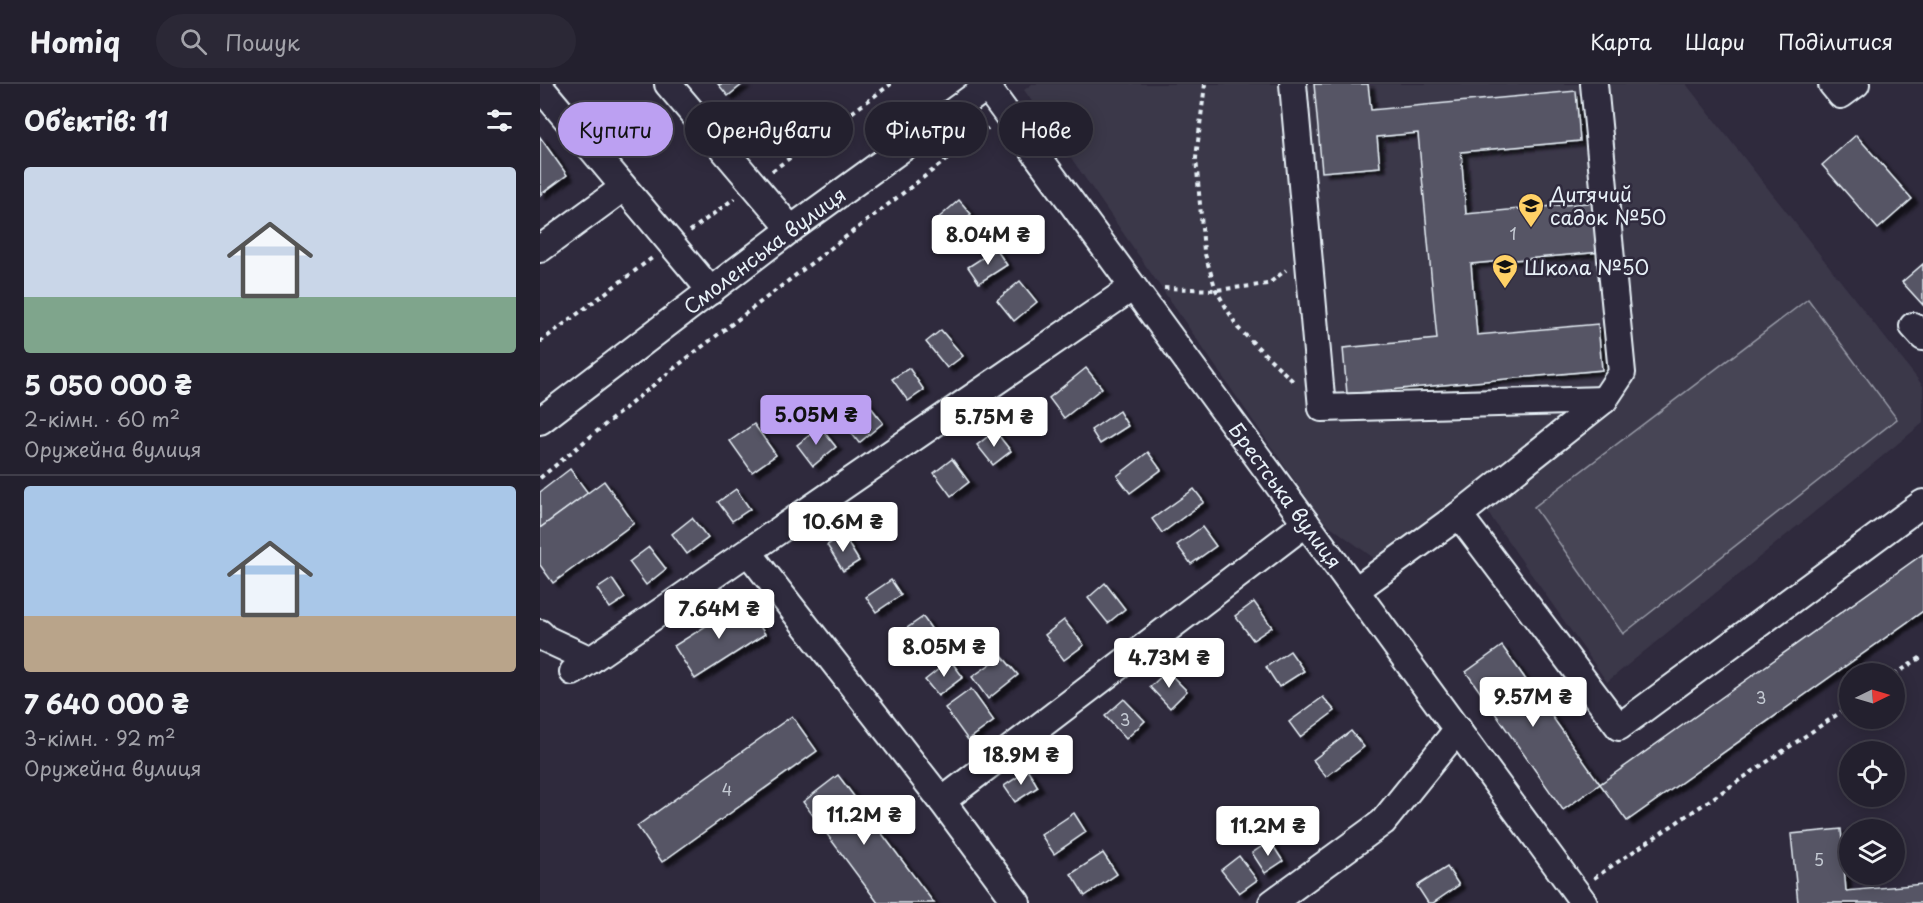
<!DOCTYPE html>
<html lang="uk">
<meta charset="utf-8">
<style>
body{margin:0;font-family:"Playpen Sans",sans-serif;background:#2b2836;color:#f1f3f6;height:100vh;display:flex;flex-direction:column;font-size:22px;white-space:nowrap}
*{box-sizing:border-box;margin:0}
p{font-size:20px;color:#a3a3aa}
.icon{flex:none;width:33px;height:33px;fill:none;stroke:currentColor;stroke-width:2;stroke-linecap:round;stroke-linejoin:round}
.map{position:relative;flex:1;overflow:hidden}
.details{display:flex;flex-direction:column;background:#23202e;width:540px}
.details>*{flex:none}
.top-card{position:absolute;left:18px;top:18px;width:570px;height:54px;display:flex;gap:12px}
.needle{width:39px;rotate:85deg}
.buttons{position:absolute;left:1299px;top:579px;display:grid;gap:12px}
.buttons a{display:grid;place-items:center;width:66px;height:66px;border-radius:50%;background:#23202e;box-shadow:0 3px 15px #0003,0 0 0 2px #403e4a;font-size:30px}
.price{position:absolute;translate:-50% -51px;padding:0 14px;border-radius:6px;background:#fff;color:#222;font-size:20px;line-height:39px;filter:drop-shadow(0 2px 3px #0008)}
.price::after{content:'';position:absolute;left:50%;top:36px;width:18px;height:14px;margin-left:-9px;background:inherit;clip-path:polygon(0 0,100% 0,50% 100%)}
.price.selected{background:#bca0f2;color:#111}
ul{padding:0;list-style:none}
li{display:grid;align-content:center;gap:12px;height:318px;padding:0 24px}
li+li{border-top:2px solid #403e4a}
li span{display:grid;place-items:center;height:186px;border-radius:6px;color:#555}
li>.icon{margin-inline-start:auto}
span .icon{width:108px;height:108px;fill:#fffc;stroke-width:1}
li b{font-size:26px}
h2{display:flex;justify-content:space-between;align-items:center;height:72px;padding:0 24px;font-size:26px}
.chip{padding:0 21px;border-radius:27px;background:#23202e;box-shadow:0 3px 15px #0003,0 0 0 2px #403e4a;font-size:21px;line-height:54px}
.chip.selected{background:#bca0f2;color:#111}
header{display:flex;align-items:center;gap:36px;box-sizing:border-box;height:84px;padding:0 30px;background:#23202e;border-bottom:2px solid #403e4a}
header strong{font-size:28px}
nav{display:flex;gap:33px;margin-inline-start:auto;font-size:21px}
.search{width:420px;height:54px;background:#2b2836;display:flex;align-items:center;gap:15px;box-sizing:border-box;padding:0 21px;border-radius:33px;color:#a3a3aa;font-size:22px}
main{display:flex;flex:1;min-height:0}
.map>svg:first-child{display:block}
.built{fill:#3b3749}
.green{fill:#464455;stroke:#979aa6;stroke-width:1.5}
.building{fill:#575565;stroke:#e8f1f8;stroke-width:1.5;filter:url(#shadow)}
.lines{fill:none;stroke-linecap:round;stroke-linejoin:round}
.minor-casing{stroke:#e8f1f8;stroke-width:30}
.path{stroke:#e8f1f8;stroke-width:4;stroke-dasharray:4.5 4.5;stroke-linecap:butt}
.minor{stroke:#2f2a3d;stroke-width:26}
.labels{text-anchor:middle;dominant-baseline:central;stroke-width:5;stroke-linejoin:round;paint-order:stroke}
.number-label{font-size:16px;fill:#c4cad3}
.poi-label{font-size:20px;fill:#e8f1f8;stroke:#2f2a3d;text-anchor:start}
.street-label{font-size:20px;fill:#e8f1f8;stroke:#2f2a3d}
</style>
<header>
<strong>Homiq</strong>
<div class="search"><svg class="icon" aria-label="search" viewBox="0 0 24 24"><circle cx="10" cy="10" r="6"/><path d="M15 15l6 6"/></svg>Пошук</div>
<nav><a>Карта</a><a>Шари</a><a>Поділитися</a></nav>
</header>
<main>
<section class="details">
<h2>Об’єктів: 11<svg class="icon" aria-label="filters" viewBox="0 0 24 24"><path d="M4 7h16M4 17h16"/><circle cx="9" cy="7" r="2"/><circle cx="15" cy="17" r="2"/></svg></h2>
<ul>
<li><span style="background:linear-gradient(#c9d6e8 70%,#7fa58c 0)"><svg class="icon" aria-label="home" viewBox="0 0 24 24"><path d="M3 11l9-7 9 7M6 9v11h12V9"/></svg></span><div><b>5 050 000 ₴</b><p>2-кімн. · 60 m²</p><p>Оружейна вулиця</p></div></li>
<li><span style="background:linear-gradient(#a9c7e8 70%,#b9a48a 0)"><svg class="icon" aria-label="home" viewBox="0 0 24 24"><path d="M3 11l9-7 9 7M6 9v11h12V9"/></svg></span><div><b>7 640 000 ₴</b><p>3-кімн. · 92 m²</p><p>Оружейна вулиця</p></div></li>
</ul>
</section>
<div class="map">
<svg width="1383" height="819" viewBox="0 0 1383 819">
<defs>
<filter id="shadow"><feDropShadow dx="6" dy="4" stdDeviation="1.5" flood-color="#0009"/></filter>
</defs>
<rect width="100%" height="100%" fill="#2f2a3d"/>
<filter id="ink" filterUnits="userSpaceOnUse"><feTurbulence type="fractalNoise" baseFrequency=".0167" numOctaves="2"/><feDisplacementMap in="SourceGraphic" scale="12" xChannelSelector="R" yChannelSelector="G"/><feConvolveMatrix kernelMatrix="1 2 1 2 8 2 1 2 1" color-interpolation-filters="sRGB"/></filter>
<g filter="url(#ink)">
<polygon class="built" points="492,0 1146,0 1383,302 1383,339 1067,598 934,409 835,475 782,436 484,6"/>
<polygon class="green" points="1268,215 1357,335 1083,550 994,423"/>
<g class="building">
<polygon points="178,0 203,0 188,12"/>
<polygon points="774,0 828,0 831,26 1036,7 1040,57 921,68 926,130 1057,118 1061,168 931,180 937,251 1058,240 1062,286 807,310 803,264 897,255 878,49 837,53 840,83 782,88"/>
<polygon points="1316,51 1372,115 1338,145 1282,81"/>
<polygon points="0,53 27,91 0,111"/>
<polygon points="419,116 431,130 407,151 395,137"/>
<polygon points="456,165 467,181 439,199 428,183"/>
<polygon points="1383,180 1383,221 1362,198"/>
<polygon points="480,197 497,218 474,237 457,216"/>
<polygon points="401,246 423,272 407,284 386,258"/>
<polygon points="369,284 384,306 368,317 352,295"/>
<polygon points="546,284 562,304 524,334 509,314"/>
<polygon points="324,314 343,339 319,359 299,333"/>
<polygon points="579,327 588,342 560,360 551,346"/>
<polygon points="214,340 236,371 212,388 190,357"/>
<polygon points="280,343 296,363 273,382 257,361"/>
<polygon points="455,347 471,367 453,381 437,361"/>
<polygon points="608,368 621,386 590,409 577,392"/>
<polygon points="412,375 429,398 411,412 394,389"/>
<polygon points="30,385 48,409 0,444 0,408"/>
<polygon points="64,397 94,439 13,499 0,481 0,444"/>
<polygon points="196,405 210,425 192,437 178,418"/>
<polygon points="654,405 664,418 622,449 612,435"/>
<polygon points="152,434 168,454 147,470 132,450"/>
<polygon points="662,443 676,462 651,480 637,461"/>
<polygon points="303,451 319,477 303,487 287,461"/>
<polygon points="109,463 126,485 106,501 89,478"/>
<polygon points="1383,470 1383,527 1087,737 1060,700"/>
<polygon points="72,495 85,514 70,524 57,505"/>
<polygon points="351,496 361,511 336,528 326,513"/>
<polygon points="565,499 585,525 568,539 548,514"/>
<polygon points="204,518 225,550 155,595 134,562"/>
<polygon points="714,518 732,543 713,556 695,532"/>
<polygon points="383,533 395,550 367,571 354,553"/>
<polygon points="524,536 544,561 524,576 505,551"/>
<polygon points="962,562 1060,700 1023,726 926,588"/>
<polygon points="750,567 764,587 739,603 726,583"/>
<polygon points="462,572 478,591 448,615 432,593"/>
<polygon points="410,576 423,593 398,612 385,596"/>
<polygon points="627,587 647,607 630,624 610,603"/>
<polygon points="431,605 454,637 428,656 405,624"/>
<polygon points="783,613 795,627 760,653 749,638"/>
<polygon points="584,615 605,637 586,655 565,632"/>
<polygon points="252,632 277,667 122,778 97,742"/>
<polygon points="811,647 824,663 786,693 773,676"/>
<polygon points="488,686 498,703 475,718 464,702"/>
<polygon points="298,691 394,819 338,819 263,718"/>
<polygon points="534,729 546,748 514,770 501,751"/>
<polygon points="1301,745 1306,807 1383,800 1383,819 1258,819 1251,750"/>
<polygon points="730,757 743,777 725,789 712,769"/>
<polygon points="563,769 577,790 545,812 531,790"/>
<polygon points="699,772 717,796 699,809 681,786"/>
<polygon points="907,783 919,801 893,819 888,819 877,802"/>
</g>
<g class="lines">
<defs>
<g id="minor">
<polyline points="128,0 251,145"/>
<polyline points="753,0 782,324 1064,316"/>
<polyline points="1292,0 1301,11 1316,0"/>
<polyline points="0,3 171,207"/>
<path id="s1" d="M447,3L1044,819"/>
<polyline points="0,165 83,104"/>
<polyline points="1373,242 1383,253"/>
<path id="s2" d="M0,337L251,145L451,0"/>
<polyline points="919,431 1064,316 1082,289 1054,0"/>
<polyline points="209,469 402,717 477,819"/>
<polyline points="816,506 919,431 1079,643 1383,419"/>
<polyline points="0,549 6,555 51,576"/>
<polyline points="33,588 593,203"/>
<polyline points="402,717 766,439"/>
<polyline points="732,819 843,738 918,645"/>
</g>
</defs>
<use href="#minor" class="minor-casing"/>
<g class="path">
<polyline points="665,0 656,74 664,167 676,206 698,244 755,299"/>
<polyline points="232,87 351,0"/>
<polyline points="150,147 195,114"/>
<polyline points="624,204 676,206 728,200 746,186"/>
<polyline points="0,258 112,174"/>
<polyline points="0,394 133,285 448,44"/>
<polyline points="1354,591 1383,572"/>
<polyline points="1054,794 1310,622"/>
</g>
<use href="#minor" class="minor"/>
</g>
</g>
<defs>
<symbol id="school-pin" viewBox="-11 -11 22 30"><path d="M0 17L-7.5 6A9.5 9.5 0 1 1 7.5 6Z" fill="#ffd166" stroke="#2f2a3d"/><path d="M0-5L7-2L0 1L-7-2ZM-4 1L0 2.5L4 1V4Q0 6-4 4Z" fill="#111"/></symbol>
</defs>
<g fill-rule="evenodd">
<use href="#school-pin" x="976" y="107" width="30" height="40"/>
<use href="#school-pin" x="950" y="168" width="30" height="40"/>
</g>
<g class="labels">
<g class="number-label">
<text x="973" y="149">1</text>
<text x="1221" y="613">3</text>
<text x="585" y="635">3</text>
<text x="187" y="705">4</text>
<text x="1279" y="775">5</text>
</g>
<g class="poi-label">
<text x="1010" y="110">Дитячий<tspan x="1010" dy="23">садок №50</tspan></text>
<text x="984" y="183">Школа №50</text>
</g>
<g class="street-label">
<text stroke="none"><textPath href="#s2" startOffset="282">Смоленська вулиця</textPath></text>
<text stroke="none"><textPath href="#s1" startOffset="506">Брестська вулиця</textPath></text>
</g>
</g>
</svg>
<div class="buttons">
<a><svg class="needle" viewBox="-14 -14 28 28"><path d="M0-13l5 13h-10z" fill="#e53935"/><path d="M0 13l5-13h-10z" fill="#a3a3aa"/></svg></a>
<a><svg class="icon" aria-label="locate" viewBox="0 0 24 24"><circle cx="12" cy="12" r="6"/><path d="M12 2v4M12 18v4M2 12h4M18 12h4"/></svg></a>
<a><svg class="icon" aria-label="layers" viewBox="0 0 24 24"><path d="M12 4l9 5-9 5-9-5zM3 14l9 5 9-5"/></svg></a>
</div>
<b class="price" style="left:448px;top:182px">8.04M ₴</b>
<b class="price selected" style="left:276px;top:362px">5.05M ₴</b>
<b class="price" style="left:454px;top:364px">5.75M ₴</b>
<b class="price" style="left:303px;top:469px">10.6M ₴</b>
<b class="price" style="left:179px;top:556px">7.64M ₴</b>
<b class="price" style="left:404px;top:594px">8.05M ₴</b>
<b class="price" style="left:629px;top:605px">4.73M ₴</b>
<b class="price" style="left:993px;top:644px">9.57M ₴</b>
<b class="price" style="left:481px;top:702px">18.9M ₴</b>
<b class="price" style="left:324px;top:762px">11.2M ₴</b>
<b class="price" style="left:728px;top:773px">11.2M ₴</b>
<div class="top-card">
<a class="chip selected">Купити</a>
<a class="chip">Орендувати</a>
<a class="chip">Фільтри</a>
<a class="chip">Нове</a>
</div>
</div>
</main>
